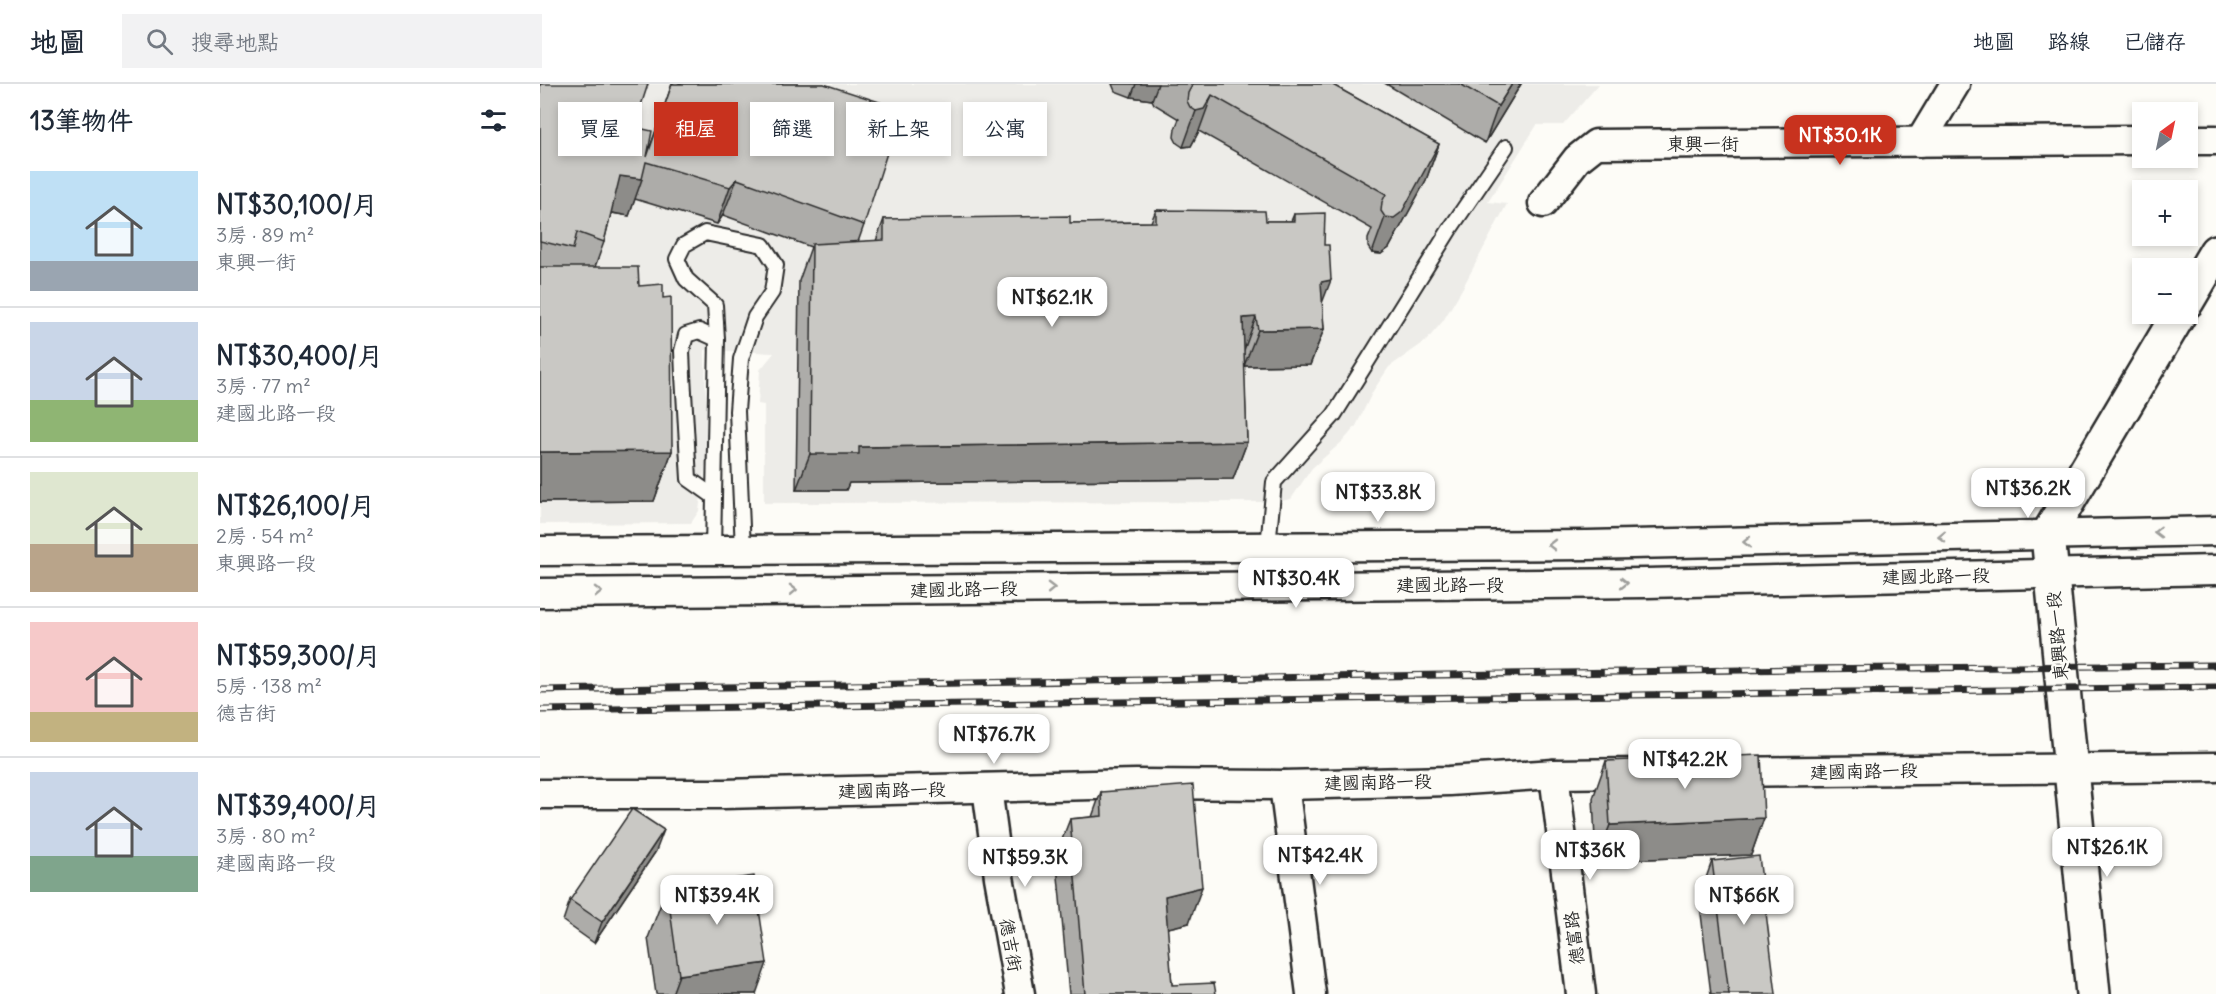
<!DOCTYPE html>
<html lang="zh-TW">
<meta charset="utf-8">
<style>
body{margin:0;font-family:Delius,"LXGW WenKai TC",sans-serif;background:#f2f2f3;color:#1f2937;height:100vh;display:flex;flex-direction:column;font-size:22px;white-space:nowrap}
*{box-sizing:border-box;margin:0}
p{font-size:20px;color:#747a83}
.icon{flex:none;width:33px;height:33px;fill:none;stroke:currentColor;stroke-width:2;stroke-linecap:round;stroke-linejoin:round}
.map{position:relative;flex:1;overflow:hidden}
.panel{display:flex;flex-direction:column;background:#fff;width:540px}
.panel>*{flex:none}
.guide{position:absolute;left:18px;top:18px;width:570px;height:54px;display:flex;gap:12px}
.needle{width:39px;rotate:33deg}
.tools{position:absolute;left:1592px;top:18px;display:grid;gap:12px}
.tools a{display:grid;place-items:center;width:66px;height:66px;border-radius:0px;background:#fff;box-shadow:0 3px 9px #0003;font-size:30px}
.price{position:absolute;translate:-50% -51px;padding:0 14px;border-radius:12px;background:#fff;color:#222;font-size:20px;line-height:39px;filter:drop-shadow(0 2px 3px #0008)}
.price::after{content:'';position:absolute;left:50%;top:36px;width:18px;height:14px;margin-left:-9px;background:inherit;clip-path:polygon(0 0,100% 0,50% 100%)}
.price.active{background:#c8321e;color:#fff}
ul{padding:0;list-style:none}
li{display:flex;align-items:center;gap:18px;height:150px;padding:0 30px}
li+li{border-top:2px solid #e0e1e3}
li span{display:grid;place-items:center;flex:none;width:168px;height:120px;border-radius:0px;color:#555}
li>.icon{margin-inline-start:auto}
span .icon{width:72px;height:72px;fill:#fffc;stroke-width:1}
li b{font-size:26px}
h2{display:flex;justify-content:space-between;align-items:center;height:72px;padding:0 30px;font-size:26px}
.pill{padding:0 21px;border-radius:0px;background:#fff;box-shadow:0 3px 9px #0003;font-size:21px;line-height:54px}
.pill.active{background:#c8321e;color:#fff}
header{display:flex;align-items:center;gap:36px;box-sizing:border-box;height:84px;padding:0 30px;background:#fff;border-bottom:2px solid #e0e1e3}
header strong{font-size:28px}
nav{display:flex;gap:33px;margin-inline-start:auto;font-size:21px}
.search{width:420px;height:54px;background:#f2f2f3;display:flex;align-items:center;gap:15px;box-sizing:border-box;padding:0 21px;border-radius:0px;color:#747a83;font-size:22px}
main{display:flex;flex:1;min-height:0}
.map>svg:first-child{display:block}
.built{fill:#edece8}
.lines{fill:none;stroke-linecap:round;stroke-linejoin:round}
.service-casing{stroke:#2b2b2b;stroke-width:18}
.minor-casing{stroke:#2b2b2b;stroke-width:33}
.tertiary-casing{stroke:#2b2b2b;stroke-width:38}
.service{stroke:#fdfcf7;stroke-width:14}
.minor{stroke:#fdfcf7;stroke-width:28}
.tertiary{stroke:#fdfcf7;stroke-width:33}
.rail-casing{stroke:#2b2b2b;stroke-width:7}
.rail{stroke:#fdfcf7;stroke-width:4.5;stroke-dasharray:14;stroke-linecap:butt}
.wall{fill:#adaca9;stroke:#2b2b2b;stroke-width:1.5}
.shaded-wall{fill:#8d8c89;stroke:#2b2b2b;stroke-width:1.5}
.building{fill:#c9c8c4;stroke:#2b2b2b;stroke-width:1.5}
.oneway{stroke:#9e9e9b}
.labels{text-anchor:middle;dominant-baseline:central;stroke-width:5;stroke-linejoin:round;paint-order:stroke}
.street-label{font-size:18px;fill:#2b2b2b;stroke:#fdfcf7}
</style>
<header>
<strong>地圖</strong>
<div class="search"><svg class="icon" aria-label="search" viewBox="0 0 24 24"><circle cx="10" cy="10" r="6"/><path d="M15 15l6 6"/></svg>搜尋地點</div>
<nav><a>地圖</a><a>路線</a><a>已儲存</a></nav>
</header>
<main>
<section class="panel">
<h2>13筆物件<svg class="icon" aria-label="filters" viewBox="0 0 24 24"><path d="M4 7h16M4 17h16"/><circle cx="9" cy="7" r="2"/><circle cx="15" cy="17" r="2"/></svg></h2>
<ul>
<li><span style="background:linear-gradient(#bfe0f5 75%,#9aa5b1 0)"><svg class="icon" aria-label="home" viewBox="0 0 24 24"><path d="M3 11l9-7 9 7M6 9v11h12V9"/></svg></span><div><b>NT$30,100/月</b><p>3房 · 89 m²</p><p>東興一街</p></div></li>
<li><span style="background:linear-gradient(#c9d6e8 65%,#8fb573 0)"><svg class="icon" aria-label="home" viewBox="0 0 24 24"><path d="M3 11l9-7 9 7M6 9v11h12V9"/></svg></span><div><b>NT$30,400/月</b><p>3房 · 77 m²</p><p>建國北路一段</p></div></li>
<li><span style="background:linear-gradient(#dfe7d0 60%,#b9a48a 0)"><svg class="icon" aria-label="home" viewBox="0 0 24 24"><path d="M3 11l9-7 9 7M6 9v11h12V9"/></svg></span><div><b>NT$26,100/月</b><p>2房 · 54 m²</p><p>東興路一段</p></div></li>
<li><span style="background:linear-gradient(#f6c9c9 75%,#c2b280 0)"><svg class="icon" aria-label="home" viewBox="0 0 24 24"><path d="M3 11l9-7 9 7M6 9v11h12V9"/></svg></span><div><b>NT$59,300/月</b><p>5房 · 138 m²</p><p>德吉街</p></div></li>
<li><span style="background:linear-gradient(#c9d6e8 70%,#7fa58c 0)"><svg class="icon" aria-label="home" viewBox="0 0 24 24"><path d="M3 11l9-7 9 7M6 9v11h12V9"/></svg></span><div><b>NT$39,400/月</b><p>3房 · 80 m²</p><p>建國南路一段</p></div></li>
</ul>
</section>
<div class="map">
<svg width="1676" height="910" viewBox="0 0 1676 910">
<rect width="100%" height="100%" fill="#fdfcf7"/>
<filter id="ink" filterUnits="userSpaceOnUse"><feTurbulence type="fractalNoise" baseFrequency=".0167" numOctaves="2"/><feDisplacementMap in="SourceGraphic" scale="12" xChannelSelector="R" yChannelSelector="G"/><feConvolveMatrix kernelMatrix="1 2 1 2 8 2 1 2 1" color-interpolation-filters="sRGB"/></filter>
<g filter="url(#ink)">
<polygon class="built" points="0,0 1059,0 1023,41 997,41 948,118 967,120 922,205 903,237 886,257 849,283 833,307 816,342 803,357 772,384 751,415 736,418 224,419 224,321 218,320 220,286 234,269 165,266 167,367 159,427 151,439 0,440"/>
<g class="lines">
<defs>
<g id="service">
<polyline points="173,412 149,395 143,291 142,267 146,251 159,247 177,255"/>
<polyline points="728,463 734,398 794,331 910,145 966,63"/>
<polyline points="173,466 177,255 175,221 146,195 137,175 144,161 165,149 223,161 236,181 232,208 215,233 201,275 197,327 203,466"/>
</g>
<g id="minor">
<polyline points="1647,56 1676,56"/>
<polyline points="1380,58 1415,0"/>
<polyline points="1003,119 1037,75 1056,60 1602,56"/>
<polyline points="0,467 1048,461 1676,447"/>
<polyline points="0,509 1107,499 1676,486"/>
<polyline points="1183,688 1676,683"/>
<polyline points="1014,690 1041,910"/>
<polyline points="744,701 771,910"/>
<polyline points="447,704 459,793 480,910"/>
<polyline points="0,710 184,710 596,700 744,701 909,697 1014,690 1101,689"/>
</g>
<g id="tertiary">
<polyline points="1647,217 1676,168"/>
<polyline points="1553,910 1508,451 1639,230"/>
</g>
</defs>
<use href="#service" class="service-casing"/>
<use href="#minor" class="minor-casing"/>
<use href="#tertiary" class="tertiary-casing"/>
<use href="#service" class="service"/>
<use href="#minor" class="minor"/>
<use href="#tertiary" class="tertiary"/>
<defs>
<g id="rail">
<polyline points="0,606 1255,585 1676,581"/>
<polyline points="0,626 1676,603"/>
</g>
</defs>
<use href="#rail" class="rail-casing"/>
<use href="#rail" class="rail"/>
</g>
<g class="wall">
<polygon points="0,0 94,43 108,69 132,0 284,0 324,141 318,158 336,157 344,135 530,139 611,138 616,126 726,137 751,137 754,130 784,161 782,219 784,245 770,281 704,282 707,358 693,395 309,399 306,406 256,406 259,197 271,163 183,131 177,140 95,115 89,132 71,129 64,158 55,183 99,202 123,214 132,367 114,417 0,418"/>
<polygon points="572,0 791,0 899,60 886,96 849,164 841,170 832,169 828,163 828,155 832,145 659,47 651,62 643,63 637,59 634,53 635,45 639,35 614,20 612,16 591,13 575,7"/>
<polygon points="846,0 981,0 945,59"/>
<polygon points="1066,677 1224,734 1211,771 1056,777 1053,714"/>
<polygon points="561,708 649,839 627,844 632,901 676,910 529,910 516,771 530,735 552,733"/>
<polygon points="116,767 54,859 23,837 30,816"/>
<polygon points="1172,777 1236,910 1171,910 1159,814"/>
<polygon points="127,804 216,910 116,910 108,854"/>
</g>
<g class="shaded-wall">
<polygon points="596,0 618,0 612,16 591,13"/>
<polygon points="972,0 981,0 945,59 958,22"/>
<polygon points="672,11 659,47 651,62 643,63 656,27"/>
<polygon points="899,60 886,96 849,164 841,170 832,169 845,133"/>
<polygon points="80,92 102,95 89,132 67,128"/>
<polygon points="197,95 183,131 177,140 190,103"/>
<polygon points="791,196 777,232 781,198"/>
<polygon points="716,233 703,269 703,234"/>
<polygon points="784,245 770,281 704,282 718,246"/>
<polygon points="707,358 693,395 309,399 306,406 256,406 270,370 319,363"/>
<polygon points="132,367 114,417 0,418 0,368"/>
<polygon points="1224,734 1211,771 1056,777 1070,741"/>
<polygon points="124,746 116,767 54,859 62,838"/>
<polygon points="662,803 649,839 612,848 625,812"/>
<polygon points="227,879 216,910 132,910 139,891"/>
</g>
<g class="building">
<polygon points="0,0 108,0 94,43 112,47 107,73 132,0 284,0 361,25 324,141 197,95 190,103 106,78 102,95 80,92 64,158 37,148 33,165 0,157"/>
<polygon points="653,0 791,0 899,60 862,128 854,134 845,133 841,127 842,118 846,110 672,11 664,25 656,27 650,23 647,17 648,9"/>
<polygon points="920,0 972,0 958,22"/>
<polygon points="616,126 725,127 726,137 754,137 754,130 785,129 784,161 789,161 791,196 781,198 784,245 718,246 716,233 703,234 707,358 319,363 319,370 270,370 272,160 344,156 344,135 530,132 530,139 616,138"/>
<polygon points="0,183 98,183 99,202 123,200 123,214 131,213 132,367 0,368"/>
<polygon points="1221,671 1224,734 1070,741 1066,677"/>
<polygon points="653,701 662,803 625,812 632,901 674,899 676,910 545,910 530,735 562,732 561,708"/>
<polygon points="92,725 124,746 62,838 30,816"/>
<polygon points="1219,772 1236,910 1189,910 1172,777"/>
<polygon points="214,792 227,879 139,891 127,804"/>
</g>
<defs><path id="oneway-chevron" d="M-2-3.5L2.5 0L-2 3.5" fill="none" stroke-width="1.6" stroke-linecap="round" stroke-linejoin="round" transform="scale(1.5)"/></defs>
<g class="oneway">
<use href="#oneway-chevron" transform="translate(1618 448) rotate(179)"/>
<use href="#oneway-chevron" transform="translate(1402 453) rotate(179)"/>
<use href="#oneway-chevron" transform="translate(1207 458) rotate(179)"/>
<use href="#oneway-chevron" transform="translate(1012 461) rotate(180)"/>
<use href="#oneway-chevron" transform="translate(1084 499)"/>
<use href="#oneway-chevron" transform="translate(511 504) rotate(-1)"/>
<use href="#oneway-chevron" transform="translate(253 506) rotate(-1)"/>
<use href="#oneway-chevron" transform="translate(58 508) rotate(-1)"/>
</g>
</g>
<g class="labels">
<g class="street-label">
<text x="1163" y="59">東興一街</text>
<text transform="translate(1396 492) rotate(-1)">建國北路一段</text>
<text x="910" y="500">建國北路一段</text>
<text transform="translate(424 505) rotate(-1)">建國北路一段</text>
<text transform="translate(1517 552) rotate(-95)">東興路一段</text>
<text transform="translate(1324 687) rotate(-1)">建國南路一段</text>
<text transform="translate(838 698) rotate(-1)">建國南路一段</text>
<text transform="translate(352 706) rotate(-1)">建國南路一段</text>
<text transform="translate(1034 854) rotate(-97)">德富路</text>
<text transform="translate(471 861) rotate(80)">德吉街</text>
</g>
</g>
</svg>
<div class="tools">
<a><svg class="needle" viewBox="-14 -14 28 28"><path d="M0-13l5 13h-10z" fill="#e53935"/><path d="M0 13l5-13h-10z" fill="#747a83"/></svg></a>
<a>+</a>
<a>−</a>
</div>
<b class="price active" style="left:1300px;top:82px">NT$30.1K</b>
<b class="price" style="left:512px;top:244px">NT$62.1K</b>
<b class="price" style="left:1488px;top:435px">NT$36.2K</b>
<b class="price" style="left:838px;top:439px">NT$33.8K</b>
<b class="price" style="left:756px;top:525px">NT$30.4K</b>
<b class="price" style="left:454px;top:681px">NT$76.7K</b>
<b class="price" style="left:1145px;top:706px">NT$42.2K</b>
<b class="price" style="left:1567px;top:794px">NT$26.1K</b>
<b class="price" style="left:1050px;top:797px">NT$36K</b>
<b class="price" style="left:780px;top:802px">NT$42.4K</b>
<b class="price" style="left:485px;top:804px">NT$59.3K</b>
<b class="price" style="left:177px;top:842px">NT$39.4K</b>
<b class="price" style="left:1204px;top:842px">NT$66K</b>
<div class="guide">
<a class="pill">買屋</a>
<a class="pill active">租屋</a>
<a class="pill">篩選</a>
<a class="pill">新上架</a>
<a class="pill">公寓</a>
</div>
</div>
</main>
